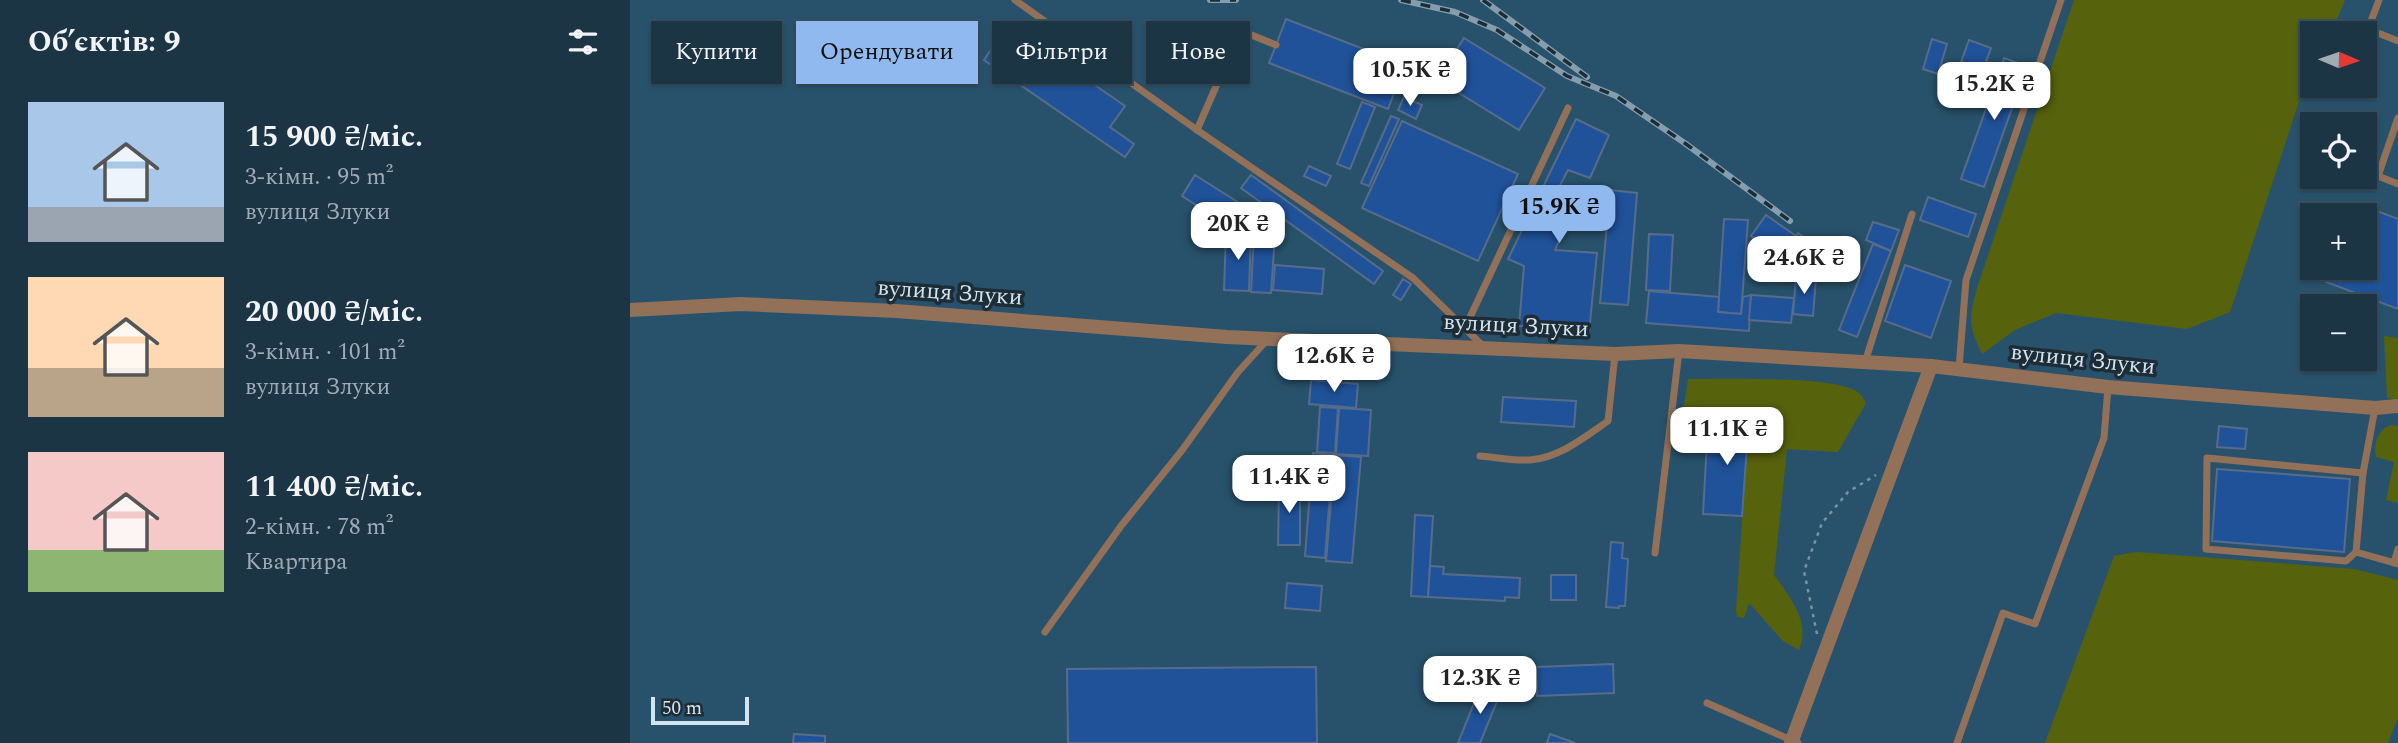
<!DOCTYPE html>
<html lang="uk">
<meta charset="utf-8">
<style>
body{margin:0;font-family:Spectral,serif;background:#294050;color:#f1f3f6;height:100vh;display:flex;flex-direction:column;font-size:26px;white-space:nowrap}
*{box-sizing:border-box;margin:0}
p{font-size:23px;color:#a0abb3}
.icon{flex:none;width:38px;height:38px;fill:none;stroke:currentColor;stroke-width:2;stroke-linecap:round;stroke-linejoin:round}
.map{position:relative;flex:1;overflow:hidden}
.sheet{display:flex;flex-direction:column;background:#1c3545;width:630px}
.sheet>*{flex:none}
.guide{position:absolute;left:21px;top:21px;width:665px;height:63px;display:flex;gap:14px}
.needle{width:46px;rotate:92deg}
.controls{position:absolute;left:1670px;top:21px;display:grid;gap:14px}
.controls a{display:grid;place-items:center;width:77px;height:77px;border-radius:0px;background:#1c3545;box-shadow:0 2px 5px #0004,0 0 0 2px #3a505e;font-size:35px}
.scale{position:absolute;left:21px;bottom:18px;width:98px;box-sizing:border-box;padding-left:7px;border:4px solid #d1e4f0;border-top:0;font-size:19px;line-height:24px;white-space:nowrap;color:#d1e4f0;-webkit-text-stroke:5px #1d2c35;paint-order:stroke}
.price{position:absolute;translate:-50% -60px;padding:0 16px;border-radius:14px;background:#fff;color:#222;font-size:23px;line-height:46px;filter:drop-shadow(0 2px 4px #0008)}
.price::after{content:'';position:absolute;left:50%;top:42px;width:21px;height:16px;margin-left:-10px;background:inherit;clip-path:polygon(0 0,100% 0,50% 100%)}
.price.active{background:#90b9f0;color:#111}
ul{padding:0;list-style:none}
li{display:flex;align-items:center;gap:21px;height:175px;padding:0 28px}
li span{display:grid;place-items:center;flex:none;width:196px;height:140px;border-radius:0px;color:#555}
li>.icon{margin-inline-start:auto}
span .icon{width:84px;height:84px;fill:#fffc;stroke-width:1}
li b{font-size:30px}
h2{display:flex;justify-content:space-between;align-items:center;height:84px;padding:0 28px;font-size:30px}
.pill{padding:0 24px;border-radius:0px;background:#1c3545;box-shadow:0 2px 5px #0004,0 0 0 2px #3a505e;font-size:24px;line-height:63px}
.pill.active{background:#90b9f0;color:#111}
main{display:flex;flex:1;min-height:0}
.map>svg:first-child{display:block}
.built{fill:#28526c;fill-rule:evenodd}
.green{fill:#57620d}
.building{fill:#205299;stroke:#576c8a;stroke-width:2}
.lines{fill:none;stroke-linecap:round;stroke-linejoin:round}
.path{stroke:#7893a4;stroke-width:2.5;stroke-dasharray:3.5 5;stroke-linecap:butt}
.service{stroke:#937158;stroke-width:7}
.minor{stroke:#937158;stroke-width:14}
.rail-casing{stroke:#849eae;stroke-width:6}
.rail{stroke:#1d2c35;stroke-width:3.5;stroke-dasharray:10;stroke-linecap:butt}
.labels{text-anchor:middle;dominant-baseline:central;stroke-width:7;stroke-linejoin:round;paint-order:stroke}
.street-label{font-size:23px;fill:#d1e4f0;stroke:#1d2c35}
</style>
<main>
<section class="sheet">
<h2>Об’єктів: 9<svg class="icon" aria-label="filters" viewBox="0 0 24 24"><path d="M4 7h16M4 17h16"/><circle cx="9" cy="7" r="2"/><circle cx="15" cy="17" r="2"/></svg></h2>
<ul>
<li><span style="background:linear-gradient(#a9c7e8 75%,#9aa5b1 0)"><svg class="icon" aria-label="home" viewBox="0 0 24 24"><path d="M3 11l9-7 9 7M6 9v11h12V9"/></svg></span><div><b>15 900 ₴/міс.</b><p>3-кімн. · 95 m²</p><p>вулиця Злуки</p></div></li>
<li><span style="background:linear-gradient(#ffd9b3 65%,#b9a48a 0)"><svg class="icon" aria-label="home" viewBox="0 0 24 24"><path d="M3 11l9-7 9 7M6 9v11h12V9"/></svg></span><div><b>20 000 ₴/міс.</b><p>3-кімн. · 101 m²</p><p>вулиця Злуки</p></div></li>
<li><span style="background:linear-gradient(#f6c9c9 70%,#8fb573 0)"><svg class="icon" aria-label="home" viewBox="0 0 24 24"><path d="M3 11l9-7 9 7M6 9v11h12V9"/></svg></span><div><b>11 400 ₴/міс.</b><p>2-кімн. · 78 m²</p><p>Квартира</p></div></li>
</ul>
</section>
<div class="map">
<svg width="1768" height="743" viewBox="0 0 1768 743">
<rect width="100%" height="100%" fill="#25475c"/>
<path class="built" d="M0,0H1768V743H0ZM1682,33H1734V86H1682ZM1682,124H1734V177H1682ZM1682,215H1734V268H1682ZM1682,306H1734V359H1682Z"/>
<g class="green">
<path d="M1444,0H1715L1707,19L1695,26L1692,33H1682V62L1600,312L1557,329L1426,313L1385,330L1352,354C1338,325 1339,319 1347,288Z"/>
<polygon points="1754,336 1768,338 1768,402 1757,397"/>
<path d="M1058,379C1088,379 1213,375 1230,394C1233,396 1234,400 1236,403L1208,452L1157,449L1144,575C1160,597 1181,622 1169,650L1153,641L1119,603L1114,618L1107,617L1106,610L1117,446H1124L1126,422L1053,413Z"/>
<path d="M1761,425L1768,426V503L1756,500L1764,462L1746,457C1743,444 1748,429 1761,425Z"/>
<polygon points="1507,552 1724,569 1768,580 1768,717 1758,743 1415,743 1484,556"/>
</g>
<g class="building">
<polygon points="656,19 775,65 758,109 639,63"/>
<polygon points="378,25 495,106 480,127 504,144 495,157 354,60"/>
<polygon points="834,38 915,88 889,130 808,80"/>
<polygon points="1302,39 1317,44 1308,74 1293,69"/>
<polygon points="1339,40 1361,48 1353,70 1331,62"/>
<polygon points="1374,58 1397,66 1354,187 1331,179"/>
<polygon points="774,97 792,105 786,119 768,110"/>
<polygon points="732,102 745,107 720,169 707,164"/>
<polygon points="761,116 769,119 739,186 731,183"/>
<polygon points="946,119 979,135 960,178 938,170 927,191 947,201 925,250 967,253 959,332 889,326 894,266 878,259"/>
<polygon points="772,121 888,174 848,261 732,208"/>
<polygon points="679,166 701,176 696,186 674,176"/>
<polygon points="565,175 614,206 600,227 552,196"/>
<polygon points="621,175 753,271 744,284 611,188"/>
<polygon points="980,190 1007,193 998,305 970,303"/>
<polygon points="1298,197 1346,214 1338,237 1290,220"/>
<polygon points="1726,203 1768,219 1768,309 1696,282 1701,268 1734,268 1734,215 1721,215"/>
<polygon points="1136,215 1166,236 1150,257 1121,236"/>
<polygon points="1094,219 1118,220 1111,314 1088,312"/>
<polygon points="1243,222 1269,230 1261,251 1236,240"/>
<polygon points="596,233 621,234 619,291 594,290"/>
<polygon points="1168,233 1215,266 1207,278 1160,245"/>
<polygon points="624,234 645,235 641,293 621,292"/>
<polygon points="1019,234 1043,235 1040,291 1016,290"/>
<polygon points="1243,244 1261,251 1227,337 1209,330"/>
<polygon points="645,265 694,269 692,294 643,290"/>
<polygon points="1275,265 1321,281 1301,338 1255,321"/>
<polygon points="1166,277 1186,279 1183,316 1163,314"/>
<polygon points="773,279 781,284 771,300 763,295"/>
<polygon points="1019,291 1089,297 1088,312 1111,314 1113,297 1121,295 1119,331 1016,323"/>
<polygon points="1121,295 1164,298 1161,323 1119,320"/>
<polygon points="681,380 728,384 726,408 679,404"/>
<polygon points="873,397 946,401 944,427 871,422"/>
<polygon points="690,407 708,408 705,453 687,452"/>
<polygon points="709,408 741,410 738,456 706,454"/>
<polygon points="1086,418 1126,422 1124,447 1117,446 1112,516 1073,514 1077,442 1085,443"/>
<polygon points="1589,426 1617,429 1615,449 1587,447"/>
<polygon points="683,453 703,455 695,558 675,556"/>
<polygon points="705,455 731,457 722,563 696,561"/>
<polygon points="1587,469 1720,479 1714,552 1582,541"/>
<polygon points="649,484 670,484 670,545 648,545"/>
<polygon points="785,515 803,516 798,597 781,596"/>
<polygon points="981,542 993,543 992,558 998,559 995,606 989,606 989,608 976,607"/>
<polygon points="800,566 814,567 813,574 890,578 889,598 875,597 875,601 798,597"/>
<rect x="921" y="575" width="25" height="25"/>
<polygon points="657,583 692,586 690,611 655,608"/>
<polygon points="983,664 984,693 907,696 906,667"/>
<polygon points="686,667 687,743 438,743 437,669"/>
<polygon points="851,686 870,694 850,743 828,743"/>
<polygon points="164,734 195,736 195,743 163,743"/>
<polygon points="920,734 945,743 917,743"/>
</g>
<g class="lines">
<polyline class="path" points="1187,634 1174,571 1192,523 1218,492 1246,475"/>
<g class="service">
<polyline points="385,0 567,130 783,278 854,347"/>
<polyline points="1749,0 1738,29 1768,41"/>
<polyline points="1768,118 1748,176 1768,184"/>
<polyline points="567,130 591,75 607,29 646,45"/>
<polyline points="835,328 938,108"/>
<polyline points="1235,362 1282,214"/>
<polyline points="1329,368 1336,280 1431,0"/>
<polyline points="1745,408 1733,473 1726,552 1768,564"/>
<path d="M850,456C866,457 883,461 900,460C929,458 955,437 978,421L985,354"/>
<polyline points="1726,552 1716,561 1576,549 1577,458 1733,473"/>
<polyline points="1025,553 1049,351"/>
<polyline points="1764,563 1768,549"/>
<polyline points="415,632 491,526 553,449 608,372 638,339"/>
<polyline points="1077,703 1168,743"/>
<polyline points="1327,743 1373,613 1405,624 1474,438 1478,387"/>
</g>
<g class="minor">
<polyline points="0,310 111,304 266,311 597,337 985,354 1049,351 1301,366 1478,387 1745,408 1768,406"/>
<polyline points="1161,743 1301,366"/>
</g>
<defs>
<g id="rail">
<polyline points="580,0 606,0"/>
<polyline points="771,0 825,12 867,30 937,76 986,96 1056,144 1160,221"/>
<polyline points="853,0 957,77"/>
</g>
</defs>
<use href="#rail" class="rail-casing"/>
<use href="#rail" class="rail"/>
</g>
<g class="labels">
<g class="street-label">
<text transform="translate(320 293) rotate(4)">вулиця Злуки</text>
<text transform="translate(886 326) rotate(3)">вулиця Злуки</text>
<text transform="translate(1453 360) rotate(6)">вулиця Злуки</text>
</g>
</g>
</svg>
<div class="controls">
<a><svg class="needle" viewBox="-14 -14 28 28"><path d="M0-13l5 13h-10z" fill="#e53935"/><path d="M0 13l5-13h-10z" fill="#a0abb3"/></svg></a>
<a><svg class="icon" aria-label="locate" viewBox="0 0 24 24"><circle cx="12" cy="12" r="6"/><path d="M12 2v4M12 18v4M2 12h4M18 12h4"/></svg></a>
<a>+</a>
<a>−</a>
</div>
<div class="scale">50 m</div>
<b class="price" style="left:780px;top:108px">10.5K ₴</b>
<b class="price" style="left:1364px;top:122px">15.2K ₴</b>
<b class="price active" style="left:929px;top:245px">15.9K ₴</b>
<b class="price" style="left:608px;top:262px">20K ₴</b>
<b class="price" style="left:1174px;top:296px">24.6K ₴</b>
<b class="price" style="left:704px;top:394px">12.6K ₴</b>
<b class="price" style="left:1097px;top:467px">11.1K ₴</b>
<b class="price" style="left:659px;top:515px">11.4K ₴</b>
<b class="price" style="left:850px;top:716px">12.3K ₴</b>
<div class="guide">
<a class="pill">Купити</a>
<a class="pill active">Орендувати</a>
<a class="pill">Фільтри</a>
<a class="pill">Нове</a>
</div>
</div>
</main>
